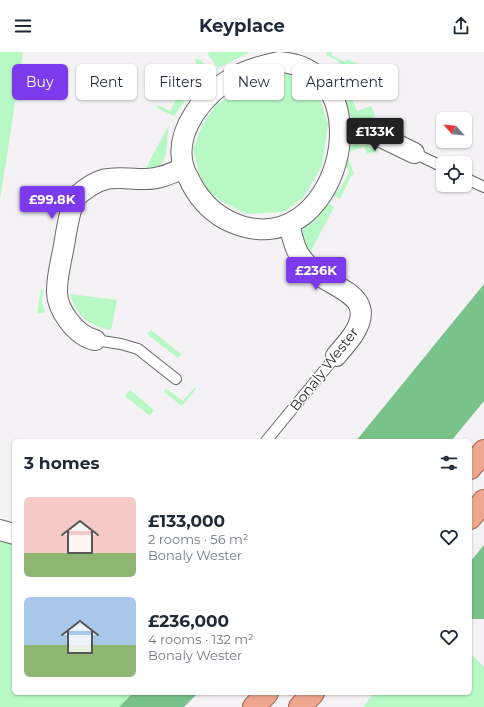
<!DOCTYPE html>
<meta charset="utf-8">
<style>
body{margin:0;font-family:Montserrat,sans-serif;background:#f2f2f3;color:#1f2937;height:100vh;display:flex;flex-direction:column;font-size:15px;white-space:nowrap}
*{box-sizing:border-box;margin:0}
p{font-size:13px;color:#747a83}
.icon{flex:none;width:22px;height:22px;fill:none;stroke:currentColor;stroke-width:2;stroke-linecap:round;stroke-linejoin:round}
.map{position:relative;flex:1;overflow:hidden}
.panel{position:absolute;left:12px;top:387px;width:460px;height:256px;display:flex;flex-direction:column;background:#fff;border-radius:6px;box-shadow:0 1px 3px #0004}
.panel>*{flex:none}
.hud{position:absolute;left:12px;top:12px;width:460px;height:36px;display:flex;gap:8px}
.needle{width:26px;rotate:297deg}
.fabs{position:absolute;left:436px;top:60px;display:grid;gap:8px}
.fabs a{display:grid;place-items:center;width:36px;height:36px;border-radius:6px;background:#fff;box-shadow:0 1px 3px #0004;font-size:20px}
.price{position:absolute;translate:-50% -34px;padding:0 9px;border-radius:4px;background:#7c3aed;color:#fff;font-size:13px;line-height:26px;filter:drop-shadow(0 1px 2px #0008)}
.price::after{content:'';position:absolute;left:50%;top:24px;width:12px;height:9px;margin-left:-6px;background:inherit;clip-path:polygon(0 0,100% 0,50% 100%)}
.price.active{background:#222;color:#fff}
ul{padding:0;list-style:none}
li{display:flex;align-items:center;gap:12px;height:100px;padding:0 12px}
li span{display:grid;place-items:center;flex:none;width:112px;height:80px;border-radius:6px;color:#555}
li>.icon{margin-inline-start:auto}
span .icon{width:48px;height:48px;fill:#fffc;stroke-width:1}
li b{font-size:17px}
h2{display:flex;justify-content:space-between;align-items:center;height:48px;padding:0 12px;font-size:17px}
.tag{padding:0 14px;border-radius:6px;background:#fff;box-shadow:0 1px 3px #0004;font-size:14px;line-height:36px}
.tag.active{background:#7c3aed;color:#fff}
header{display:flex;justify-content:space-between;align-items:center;height:52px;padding:0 12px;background:#fff;font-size:18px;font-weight:700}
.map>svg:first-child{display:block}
.green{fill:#b7f8c5}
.forest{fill:#79c28b}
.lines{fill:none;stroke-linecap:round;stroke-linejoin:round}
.service-casing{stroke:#6a686a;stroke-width:12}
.minor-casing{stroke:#6a686a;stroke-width:22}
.trunk-casing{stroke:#a66a57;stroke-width:24}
.service{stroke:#fff;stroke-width:10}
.minor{stroke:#fff;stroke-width:20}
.trunk{stroke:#efa68e;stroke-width:22}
.labels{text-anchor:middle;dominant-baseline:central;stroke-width:3;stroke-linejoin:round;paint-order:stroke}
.street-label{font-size:14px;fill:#262527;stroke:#fff}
</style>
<header><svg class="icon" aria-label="menu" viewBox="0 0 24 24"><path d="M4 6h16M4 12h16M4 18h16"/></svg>Keyplace<svg class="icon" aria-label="share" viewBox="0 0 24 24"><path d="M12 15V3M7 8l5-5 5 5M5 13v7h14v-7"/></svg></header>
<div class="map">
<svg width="484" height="655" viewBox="0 0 484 655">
<rect width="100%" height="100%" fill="#f4f2f5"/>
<g class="green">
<polygon points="0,0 23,0 0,148"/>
<polygon points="209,0 250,0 218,16 208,3"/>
<polygon points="327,0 332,0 331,3 345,10 347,7 362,14 350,25 337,8 326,3"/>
<polygon points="195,7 201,8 211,21 192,39 174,64 157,56 158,53 170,59 179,41 176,32 200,23"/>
<path d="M367,20L372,35L351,44L357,59L371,54L375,63L372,69C348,64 349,70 341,44Z"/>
<polygon points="289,22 311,35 321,50 328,72 322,114 303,146 284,160 246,162 221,149 205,136 198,118 193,97 202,74 215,54 243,35 270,23"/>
<path d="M169,73C165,90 172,119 146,116Z"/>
<polygon points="354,92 367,93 378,99 367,102 364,95 346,101 354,122 351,124 340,147 332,143 340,137 349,120 345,110 345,98"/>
<polygon points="327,151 334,155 310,201 304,191 302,179"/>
<polygon points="41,237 43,237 42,251 45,260 37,262"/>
<path d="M70,242L117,248L111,278C88,273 77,265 70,242Z"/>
<polygon points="151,278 181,302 178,306 147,282"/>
<polygon points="194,336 196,337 182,354 164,340 165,337 167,337 183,349"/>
<polygon points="130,338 154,358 150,364 125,344"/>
<polygon points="0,485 14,488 14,641 133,641 119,655 0,655"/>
<polygon points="470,601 484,615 484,655 363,655 374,641 470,641"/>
</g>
<g class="forest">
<polygon points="484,232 484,349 451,389 356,389"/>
<polygon points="484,493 484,567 470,567 470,510"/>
<polygon points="133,641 198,641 184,655 119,655"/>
</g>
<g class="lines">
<defs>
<g id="service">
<polyline points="414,101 443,115"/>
<polyline points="465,126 484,135"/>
<polyline points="95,288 121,292 138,297 176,327"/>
<polyline points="266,389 336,304"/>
</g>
<g id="minor">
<path d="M279,10C388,16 338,218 231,170C213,162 200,148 191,131C189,126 186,122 184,117C172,79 205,40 236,24C249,17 265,13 279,10Z"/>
<polyline points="341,78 375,82 414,101"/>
<path d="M289,173C292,182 294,196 300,204C304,209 309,216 314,220C338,238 378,245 353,283C348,290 342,297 336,304"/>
<path d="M95,288C76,284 56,257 57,238C57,221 63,203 65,187C67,176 71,150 78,143C105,120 115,127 146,127C160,127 172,121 184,116"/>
<polyline points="0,478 14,482"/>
</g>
<g id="trunk">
<polyline points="470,416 484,399"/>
<polyline points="470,466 484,449"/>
<polyline points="254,655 267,641"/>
<polyline points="300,655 313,641"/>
</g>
</defs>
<use href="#service" class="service-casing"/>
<use href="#minor" class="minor-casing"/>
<use href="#trunk" class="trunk-casing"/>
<use href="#service" class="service"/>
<use href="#minor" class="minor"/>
<use href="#trunk" class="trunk"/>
</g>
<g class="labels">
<g class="street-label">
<text transform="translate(324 317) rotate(-52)">Bonaly Wester</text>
</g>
</g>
</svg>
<div class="fabs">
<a><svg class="needle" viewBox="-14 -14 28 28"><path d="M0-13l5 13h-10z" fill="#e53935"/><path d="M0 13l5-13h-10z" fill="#747a83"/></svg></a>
<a><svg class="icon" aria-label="locate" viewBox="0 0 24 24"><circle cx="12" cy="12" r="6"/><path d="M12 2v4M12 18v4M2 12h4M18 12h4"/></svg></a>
</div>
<b class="price active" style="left:375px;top:100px">£133K</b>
<b class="price" style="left:52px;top:168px">£99.8K</b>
<b class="price" style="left:316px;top:239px">£236K</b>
<div class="hud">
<a class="tag active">Buy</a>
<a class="tag">Rent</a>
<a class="tag">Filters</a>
<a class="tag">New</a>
<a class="tag">Apartment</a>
</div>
<section class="panel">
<h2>3 homes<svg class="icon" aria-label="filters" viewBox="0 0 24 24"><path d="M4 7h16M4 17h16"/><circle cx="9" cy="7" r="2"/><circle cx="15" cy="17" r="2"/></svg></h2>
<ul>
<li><span style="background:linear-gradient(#f6c9c9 70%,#8fb573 0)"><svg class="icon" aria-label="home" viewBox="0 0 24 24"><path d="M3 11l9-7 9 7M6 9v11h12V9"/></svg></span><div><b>£133,000</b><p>2 rooms · 56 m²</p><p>Bonaly Wester</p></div><svg class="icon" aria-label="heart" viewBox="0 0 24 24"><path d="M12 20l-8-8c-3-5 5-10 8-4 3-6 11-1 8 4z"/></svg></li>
<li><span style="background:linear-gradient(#a9c7e8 60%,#8fb573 0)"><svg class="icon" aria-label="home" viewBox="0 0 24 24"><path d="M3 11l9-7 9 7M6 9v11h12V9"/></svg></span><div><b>£236,000</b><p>4 rooms · 132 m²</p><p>Bonaly Wester</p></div><svg class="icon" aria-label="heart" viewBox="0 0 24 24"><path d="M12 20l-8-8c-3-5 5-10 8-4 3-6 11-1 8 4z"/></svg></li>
</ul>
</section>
</div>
